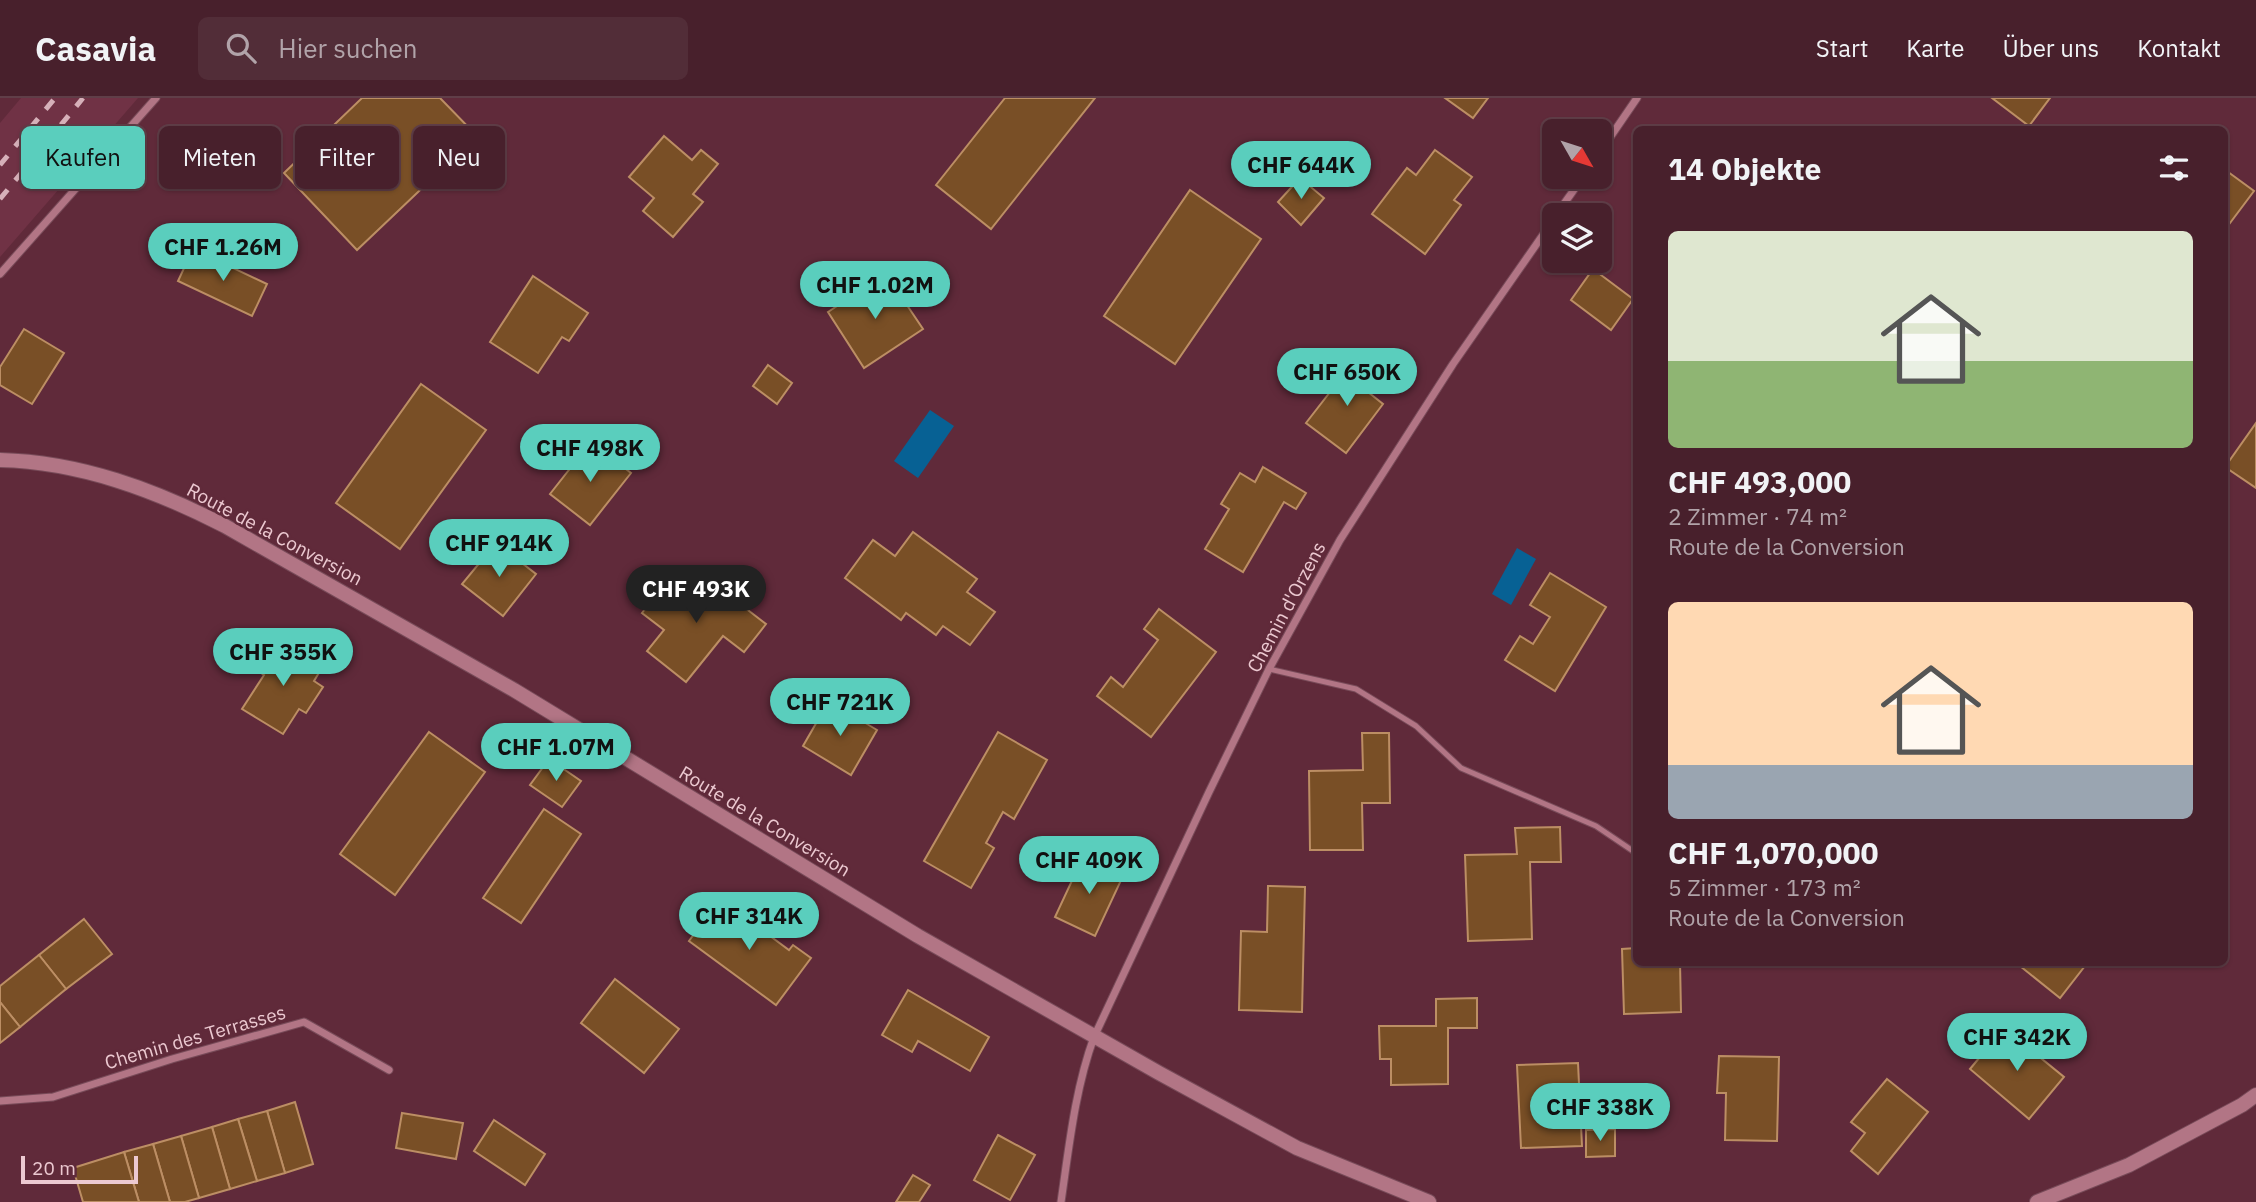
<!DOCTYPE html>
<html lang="de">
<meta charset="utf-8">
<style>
body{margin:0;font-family:"IBM Plex Sans",sans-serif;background:#522d38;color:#f1f3f6;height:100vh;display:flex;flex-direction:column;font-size:26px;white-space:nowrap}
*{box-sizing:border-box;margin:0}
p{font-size:23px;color:#b1a3a9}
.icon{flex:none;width:38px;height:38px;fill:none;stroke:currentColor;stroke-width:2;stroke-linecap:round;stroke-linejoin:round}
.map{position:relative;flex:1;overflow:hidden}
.drawer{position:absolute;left:1633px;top:28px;width:595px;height:840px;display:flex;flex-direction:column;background:#48202c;border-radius:10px;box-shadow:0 2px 5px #0004,0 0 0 2px #603e48}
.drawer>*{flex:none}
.top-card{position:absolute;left:21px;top:28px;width:665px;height:63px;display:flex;gap:14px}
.needle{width:46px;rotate:129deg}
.tools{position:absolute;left:1542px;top:21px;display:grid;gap:14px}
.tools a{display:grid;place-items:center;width:70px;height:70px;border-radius:10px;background:#48202c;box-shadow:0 2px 5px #0004,0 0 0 2px #603e48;font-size:35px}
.scale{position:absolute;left:21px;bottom:18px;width:117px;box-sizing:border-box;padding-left:7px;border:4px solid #ecc9d1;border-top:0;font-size:19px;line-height:24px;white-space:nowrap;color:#ecc9d1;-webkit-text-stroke:5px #602a3a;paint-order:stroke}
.price{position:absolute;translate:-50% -60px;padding:0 16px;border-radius:24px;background:#5acebd;color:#111;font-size:23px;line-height:46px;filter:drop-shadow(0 2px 4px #0008)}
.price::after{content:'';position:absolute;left:50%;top:42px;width:21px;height:16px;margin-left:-10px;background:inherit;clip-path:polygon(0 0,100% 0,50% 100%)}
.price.on{background:#222;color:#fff}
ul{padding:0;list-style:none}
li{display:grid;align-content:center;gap:14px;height:371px;padding:0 35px}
li span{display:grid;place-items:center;height:217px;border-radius:10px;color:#555}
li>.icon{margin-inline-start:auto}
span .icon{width:126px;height:126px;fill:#fffc;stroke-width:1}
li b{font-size:30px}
h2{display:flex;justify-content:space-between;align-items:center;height:84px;padding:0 35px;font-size:30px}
.pill{padding:0 24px;border-radius:10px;background:#48202c;box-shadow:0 2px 5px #0004,0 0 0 2px #603e48;font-size:24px;line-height:63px}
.pill.on{background:#5acebd;color:#111}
header{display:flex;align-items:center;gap:42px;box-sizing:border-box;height:98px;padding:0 35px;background:#48202c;border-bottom:2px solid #603e48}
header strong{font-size:33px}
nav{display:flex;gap:38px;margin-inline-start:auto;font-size:24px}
.search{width:490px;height:63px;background:#522d38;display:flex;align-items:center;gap:18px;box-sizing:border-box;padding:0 24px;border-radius:10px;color:#b1a3a9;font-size:26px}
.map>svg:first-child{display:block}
.built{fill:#703245}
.water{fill:#076194}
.building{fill:#794f26;stroke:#bc8e64;stroke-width:2}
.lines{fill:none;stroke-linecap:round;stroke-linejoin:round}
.service-casing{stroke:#784b59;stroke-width:7}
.minor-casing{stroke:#784b59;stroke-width:9}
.secondary-casing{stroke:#784b59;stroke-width:16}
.service{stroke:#b27585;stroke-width:5}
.minor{stroke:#b27585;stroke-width:7}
.secondary{stroke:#b27585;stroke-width:14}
.rail{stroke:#d6b0b9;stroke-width:5;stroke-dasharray:12 12;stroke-linecap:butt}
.labels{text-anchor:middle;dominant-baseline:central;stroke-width:5;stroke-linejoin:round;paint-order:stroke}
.street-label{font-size:19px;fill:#ecc9d1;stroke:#602a3a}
</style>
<header>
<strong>Casavia</strong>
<div class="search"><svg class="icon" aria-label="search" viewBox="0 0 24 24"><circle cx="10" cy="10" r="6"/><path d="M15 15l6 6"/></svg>Hier suchen</div>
<nav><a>Start</a><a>Karte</a><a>Über uns</a><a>Kontakt</a></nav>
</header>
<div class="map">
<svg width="2256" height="1104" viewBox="0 0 2256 1104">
<rect width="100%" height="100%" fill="#602a3a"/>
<polygon class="built" points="21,0 138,0 0,159 0,25"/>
<g class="water">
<polygon points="930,312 954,328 918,380 894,363"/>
<polygon points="1517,450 1536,461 1511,507 1492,496"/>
</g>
<g class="building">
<polygon points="362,0 440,0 477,38 357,152 284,75"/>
<polygon points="1005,0 1095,0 991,131 936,87"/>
<polygon points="1445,0 1488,0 1473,20"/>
<polygon points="1992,0 2050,0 2029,28"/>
<polygon points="664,38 692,62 701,52 718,66 693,96 703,104 673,139 643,113 654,100 629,79"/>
<polygon points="1435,52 1472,79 1454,102 1461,107 1425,156 1372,116 1407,70 1416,77"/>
<polygon points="2224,71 2254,93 2224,133"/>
<polygon points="1300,80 1324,100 1301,127 1278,104"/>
<polygon points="1190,92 1261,141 1175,266 1104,218"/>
<polygon points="193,151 267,186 252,218 178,183"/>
<polygon points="1593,171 1633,201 1611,232 1571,202"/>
<polygon points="886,176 923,231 864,270 828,214"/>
<polygon points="533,178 588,215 569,243 562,239 538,275 490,244"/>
<polygon points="24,231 64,255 32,306 0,287 0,269"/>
<polygon points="1355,262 1378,280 1368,294 1383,306 1346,355 1306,325"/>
<polygon points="768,267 792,285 777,306 753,288"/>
<polygon points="421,286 486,332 400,451 336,405"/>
<polygon points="2256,325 2256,390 2225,369"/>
<polygon points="591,344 631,375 590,427 550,396"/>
<polygon points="1263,369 1306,395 1296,411 1284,404 1243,474 1205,451 1229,411 1221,406 1240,375 1255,384"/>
<polygon points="913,434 977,481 967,494 995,514 970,547 943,528 936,537 906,515 901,522 845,480 873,442 895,458"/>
<polygon points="496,445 536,476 503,518 462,486"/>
<polygon points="677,471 720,505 727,496 766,526 744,554 723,538 686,584 647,553 664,532 642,515"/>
<polygon points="1550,475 1606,509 1555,593 1505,562 1520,538 1533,546 1550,519 1530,507"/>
<polygon points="1159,511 1216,554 1151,639 1097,598 1111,579 1123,589 1158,542 1144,531"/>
<polygon points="273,543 320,573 314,583 323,589 306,615 299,611 283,636 242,611 264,577 255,571"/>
<polygon points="829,603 877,632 851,677 803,648"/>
<polygon points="429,634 485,674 395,797 340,756"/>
<polygon points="998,634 1047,662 1014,721 1003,714 986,745 994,750 971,790 924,763"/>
<polygon points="1362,635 1389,635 1390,705 1362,705 1363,752 1310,752 1309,673 1363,672"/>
<polygon points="549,661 581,683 562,709 530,687"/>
<polygon points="544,711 581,736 521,825 483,800"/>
<polygon points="1560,729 1561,764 1530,764 1532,841 1468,843 1465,757 1517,756 1515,730"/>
<polygon points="1083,759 1123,778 1095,838 1055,819"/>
<polygon points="1268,788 1305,789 1302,914 1239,912 1241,833 1267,834"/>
<polygon points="720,801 789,852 793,847 811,860 776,907 689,843"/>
<polygon points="84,821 112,856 66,891 39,857"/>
<polygon points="1636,850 1636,864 1680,864 1681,914 1624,916 1622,851"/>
<polygon points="39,857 66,891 20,929 0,904 0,888"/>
<polygon points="2015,864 2088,864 2060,900"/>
<polygon points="615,881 679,931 644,975 581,925"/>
<polygon points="908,892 989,939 970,973 918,943 912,954 882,937"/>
<polygon points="1477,900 1477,930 1448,930 1448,986 1391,987 1391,961 1380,961 1379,928 1436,928 1436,901"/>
<polygon points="0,904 20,929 0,945"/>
<polygon points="2004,930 2064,979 2029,1021 1970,971"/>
<polygon points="1719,958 1779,959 1777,1043 1725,1042 1726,995 1717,995"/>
<polygon points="1578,965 1582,1048 1521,1050 1517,967"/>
<polygon points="1887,981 1928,1014 1878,1076 1851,1053 1865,1035 1851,1024"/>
<polygon points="295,1004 313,1066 285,1075 267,1013"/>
<polygon points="267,1013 285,1075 257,1083 238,1021"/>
<polygon points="402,1015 463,1025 456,1061 396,1050"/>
<polygon points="238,1021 257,1083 230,1091 212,1029"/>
<polygon points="494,1022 545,1056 525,1087 474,1053"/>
<polygon points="212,1029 230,1091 199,1100 181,1038"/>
<polygon points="1615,1031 1615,1058 1586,1059 1586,1032"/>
<polygon points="998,1037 1035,1057 1010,1102 974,1082"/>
<polygon points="181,1038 199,1100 185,1104 170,1104 153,1046"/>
<polygon points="153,1046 170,1104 139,1104 124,1054"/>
<polygon points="124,1054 139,1104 83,1104 73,1070"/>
<polygon points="913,1077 930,1087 919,1104 896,1104"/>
</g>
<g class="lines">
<defs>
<g id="service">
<polyline points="1269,571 1356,591 1416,628 1461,670 1596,728 1636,755"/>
<polyline points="1802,864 1804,866"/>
</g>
<g id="minor">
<polyline points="1600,54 1637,0"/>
<polyline points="1556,117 1583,79"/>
<polyline points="0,176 156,0"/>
<polyline points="0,1003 53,999 172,961 304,924 389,972"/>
<path d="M1061,1104C1069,1049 1075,991 1094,939L1209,694L1269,571L1340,442L1453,266L1554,121"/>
</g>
<g id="secondary">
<path d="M0,362C80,364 155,392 225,428L514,592L918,838L1159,975L1297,1050L1429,1104"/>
<polyline points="2037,1104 2129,1067 2242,1007 2256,997"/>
</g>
</defs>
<use href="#service" class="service-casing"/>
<use href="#minor" class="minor-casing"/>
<use href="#secondary" class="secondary-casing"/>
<use href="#service" class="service"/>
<use href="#minor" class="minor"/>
<use href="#secondary" class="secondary"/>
<g class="rail">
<polyline points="0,67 55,0"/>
<polyline points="0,101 83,0"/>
</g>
</g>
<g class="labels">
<g class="street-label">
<text transform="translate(275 436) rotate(28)">Route de la Conversion</text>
<text transform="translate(1286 509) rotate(-62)">Chemin d'Orzens</text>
<text transform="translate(765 723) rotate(31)">Route de la Conversion</text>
<text transform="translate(195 939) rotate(-16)">Chemin des Terrasses</text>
</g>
</g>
</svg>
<div class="tools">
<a><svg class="needle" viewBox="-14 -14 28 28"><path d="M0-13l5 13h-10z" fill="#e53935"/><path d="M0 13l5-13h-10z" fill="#b1a3a9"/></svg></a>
<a><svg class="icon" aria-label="layers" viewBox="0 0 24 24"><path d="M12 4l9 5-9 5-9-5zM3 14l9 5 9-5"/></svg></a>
</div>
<div class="scale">20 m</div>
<b class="price" style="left:1301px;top:103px">CHF 644K</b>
<b class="price" style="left:223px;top:185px">CHF 1.26M</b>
<b class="price" style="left:875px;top:223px">CHF 1.02M</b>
<b class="price" style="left:1347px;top:310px">CHF 650K</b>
<b class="price" style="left:590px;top:386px">CHF 498K</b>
<b class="price" style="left:499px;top:481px">CHF 914K</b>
<b class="price on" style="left:696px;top:527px">CHF 493K</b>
<b class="price" style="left:283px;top:590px">CHF 355K</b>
<b class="price" style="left:840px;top:640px">CHF 721K</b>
<b class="price" style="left:556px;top:685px">CHF 1.07M</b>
<b class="price" style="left:1089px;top:798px">CHF 409K</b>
<b class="price" style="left:749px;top:854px">CHF 314K</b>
<b class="price" style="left:2017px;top:975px">CHF 342K</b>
<b class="price" style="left:1600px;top:1045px">CHF 338K</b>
<div class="top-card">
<a class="pill on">Kaufen</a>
<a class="pill">Mieten</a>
<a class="pill">Filter</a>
<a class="pill">Neu</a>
</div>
<section class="drawer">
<h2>14 Objekte<svg class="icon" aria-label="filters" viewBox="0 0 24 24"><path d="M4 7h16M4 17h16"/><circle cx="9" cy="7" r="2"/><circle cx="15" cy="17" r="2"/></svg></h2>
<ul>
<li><span style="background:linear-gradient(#dfe7d0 60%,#8fb573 0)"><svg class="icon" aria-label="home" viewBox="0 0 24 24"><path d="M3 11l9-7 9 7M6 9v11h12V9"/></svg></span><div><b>CHF 493,000</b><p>2 Zimmer · 74 m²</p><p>Route de la Conversion</p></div></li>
<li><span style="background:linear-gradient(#ffd9b3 75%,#9aa5b1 0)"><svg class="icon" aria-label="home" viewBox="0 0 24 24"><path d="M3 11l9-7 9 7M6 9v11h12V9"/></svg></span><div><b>CHF 1,070,000</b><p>5 Zimmer · 173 m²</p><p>Route de la Conversion</p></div></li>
</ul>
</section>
</div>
